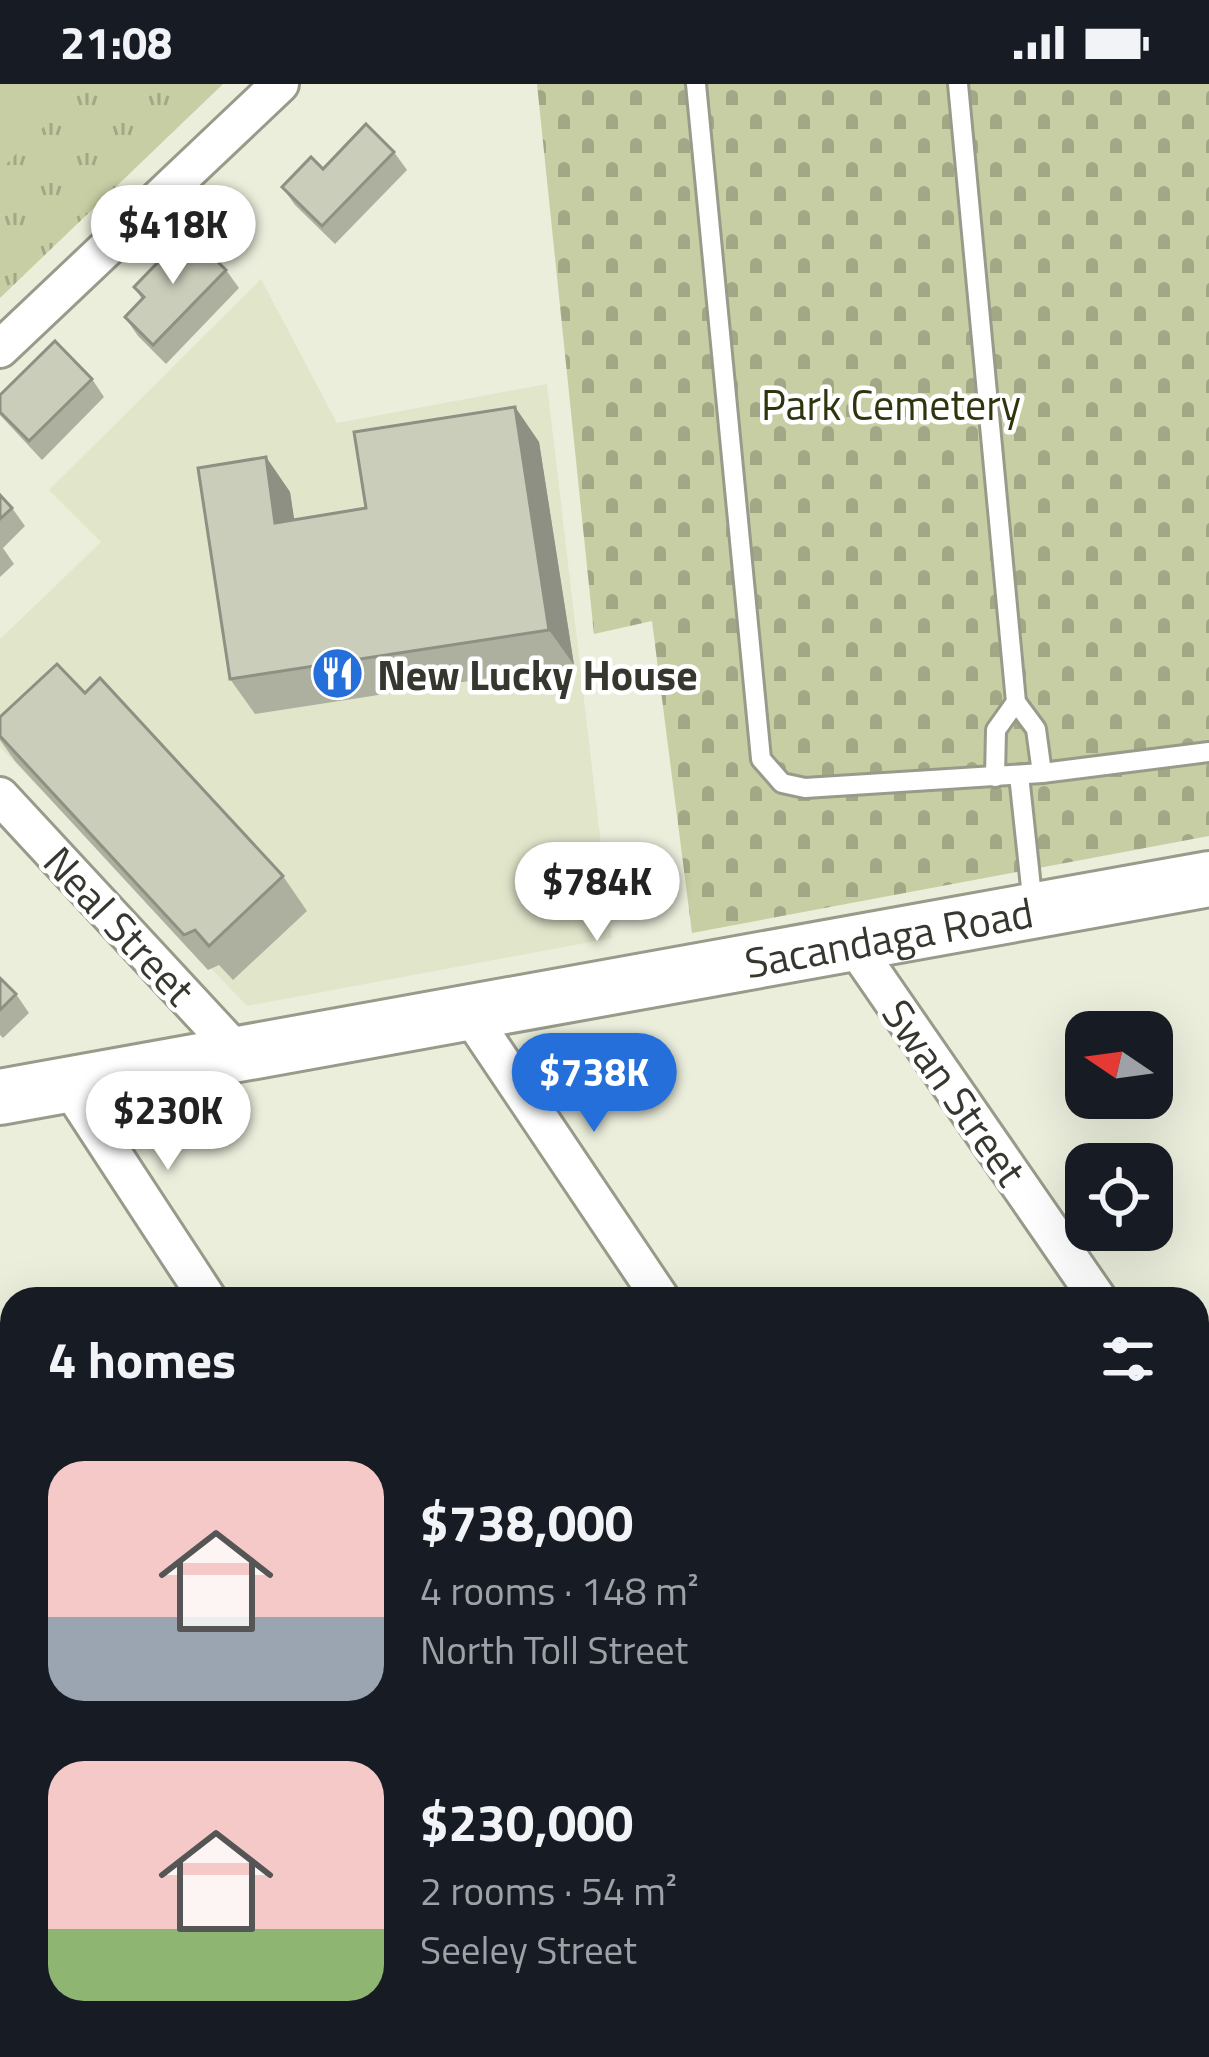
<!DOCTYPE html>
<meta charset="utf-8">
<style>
body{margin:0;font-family:"Titillium Web",sans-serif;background:#20242c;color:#f1f3f6;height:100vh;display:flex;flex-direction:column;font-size:45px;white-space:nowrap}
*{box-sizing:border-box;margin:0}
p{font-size:39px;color:#9ea1a6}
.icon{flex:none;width:66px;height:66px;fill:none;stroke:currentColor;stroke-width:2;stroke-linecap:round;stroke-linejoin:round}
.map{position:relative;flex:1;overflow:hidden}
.sheet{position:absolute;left:0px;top:1203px;width:1209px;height:771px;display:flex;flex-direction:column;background:#171b24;border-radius:36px 36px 0 0;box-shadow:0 12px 48px #0002}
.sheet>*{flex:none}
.needle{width:78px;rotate:283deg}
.controls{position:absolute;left:1065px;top:927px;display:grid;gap:24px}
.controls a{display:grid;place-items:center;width:108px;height:108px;border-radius:24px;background:#171b24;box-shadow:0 12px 48px #0002;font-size:60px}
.price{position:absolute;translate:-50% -102px;padding:0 27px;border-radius:42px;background:#fff;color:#222;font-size:39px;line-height:78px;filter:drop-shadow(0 3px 6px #0008)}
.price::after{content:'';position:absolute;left:50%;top:72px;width:36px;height:27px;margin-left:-18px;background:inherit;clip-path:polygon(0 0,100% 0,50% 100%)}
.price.on{background:#246fda;color:#fff}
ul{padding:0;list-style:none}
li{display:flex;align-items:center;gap:36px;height:300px;padding:0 48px}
li span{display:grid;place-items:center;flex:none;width:336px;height:240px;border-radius:36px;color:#555}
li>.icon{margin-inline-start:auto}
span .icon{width:144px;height:144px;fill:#fffc;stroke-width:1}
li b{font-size:51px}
h2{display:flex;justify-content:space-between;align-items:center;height:144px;padding:0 48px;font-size:51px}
.status{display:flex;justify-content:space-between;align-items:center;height:84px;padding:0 60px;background:#171b24;direction:ltr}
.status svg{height:33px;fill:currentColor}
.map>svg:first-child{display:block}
.built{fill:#e1e6cb}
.grass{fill:url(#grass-tufts)}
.cemetery{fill:url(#cemetery-stones)}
.garden{fill:#c7cea3}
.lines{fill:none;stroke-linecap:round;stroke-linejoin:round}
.service-casing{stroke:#989b89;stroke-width:24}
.minor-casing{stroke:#989b89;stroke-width:42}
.secondary-casing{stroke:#989b89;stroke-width:60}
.service{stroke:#fff;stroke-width:18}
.minor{stroke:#fff;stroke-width:36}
.secondary{stroke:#fff;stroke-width:54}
.wall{fill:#adb09f}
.shaded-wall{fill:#8d9082}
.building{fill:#c9cdb9;stroke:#8d9082;stroke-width:3}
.labels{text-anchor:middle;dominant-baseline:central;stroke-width:9;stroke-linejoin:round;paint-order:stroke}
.park-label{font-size:42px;fill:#2f340c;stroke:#fff}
.poi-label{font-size:42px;font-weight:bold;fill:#36372f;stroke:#fff;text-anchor:start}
.street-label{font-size:42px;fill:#36372f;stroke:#fff}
</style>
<div class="status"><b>21:08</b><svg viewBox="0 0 49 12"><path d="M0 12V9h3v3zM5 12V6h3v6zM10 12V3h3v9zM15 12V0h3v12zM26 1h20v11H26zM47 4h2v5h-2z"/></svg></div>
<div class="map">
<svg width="1209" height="1973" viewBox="0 0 1209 1973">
<defs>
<pattern id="grass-tufts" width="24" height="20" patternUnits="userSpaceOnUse" patternTransform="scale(3)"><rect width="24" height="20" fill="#c7cea3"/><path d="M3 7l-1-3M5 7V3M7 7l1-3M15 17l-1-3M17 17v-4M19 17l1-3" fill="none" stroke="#a2a885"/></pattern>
<pattern id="cemetery-stones" width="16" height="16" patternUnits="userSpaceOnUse" patternTransform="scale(3)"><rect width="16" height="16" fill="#c7cea3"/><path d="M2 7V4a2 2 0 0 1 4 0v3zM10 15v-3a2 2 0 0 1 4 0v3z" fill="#a2a885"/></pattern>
</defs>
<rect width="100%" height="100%" fill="#ebeedb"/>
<polygon class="built" points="261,195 337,339 547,300 612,854 247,922 0,663 0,555 101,458 49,406"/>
<g class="grass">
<polygon points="0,0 223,0 0,214"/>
<polygon points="0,1284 12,1302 12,1962 457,1962 444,1973 0,1973"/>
</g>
<polygon class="cemetery" points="537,0 1209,0 1209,752 692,849 652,537 594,550"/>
<g class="garden">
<polygon points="0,0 87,0 0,86"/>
<polygon points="12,1617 12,1962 32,1962 14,1973 0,1973 0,1624"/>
</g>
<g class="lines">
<defs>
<g id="service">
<polyline points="696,0 761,675 782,699 805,704 1042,689 1209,668"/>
<polyline points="958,0 1016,618 1036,645 1042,689"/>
<polyline points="1019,691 1033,822"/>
<polyline points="995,693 996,646 1016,618"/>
</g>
<g id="minor">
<polyline points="0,265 280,0"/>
<polyline points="0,712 240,971"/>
<polyline points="853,860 1098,1215"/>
<polyline points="468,928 661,1215"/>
<polyline points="68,1001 208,1215"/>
<polyline points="1197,1358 1209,1376 1197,1384"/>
<polyline points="711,1962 717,1973"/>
<polyline points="1164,1962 1172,1973"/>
</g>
<g id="secondary">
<path id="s1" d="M0,1013L1209,795"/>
</g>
</defs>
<use href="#service" class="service-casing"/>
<use href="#minor" class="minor-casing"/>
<use href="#secondary" class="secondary-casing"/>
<use href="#service" class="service"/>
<use href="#minor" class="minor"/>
<use href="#secondary" class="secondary"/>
</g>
<g class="wall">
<polygon points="394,68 407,86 335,160 295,121 282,103 323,85"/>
<polygon points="226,186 239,204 166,280 138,252 125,233 142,215 134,203"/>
<polygon points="92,295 104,313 42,376 0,331 0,311"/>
<polygon points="515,323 539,358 574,581 255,630 230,595 266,373 290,408 294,436 366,424"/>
<polygon points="0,411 12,424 25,442 3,464 14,480 0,493"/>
<polygon points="85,609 283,792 307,827 233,896 219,881 208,886 15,677 0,656 0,633"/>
<polygon points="0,894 16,910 29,929 3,954 0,951"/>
</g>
<g class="shaded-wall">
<polygon points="515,323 539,358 574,581 549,546"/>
<polygon points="266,373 290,408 300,473 275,439"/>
</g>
<g class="building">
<polygon points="366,40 394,68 322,142 282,103 311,73 323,85"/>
<polygon points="187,148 226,186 153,261 125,233 144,213 134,203"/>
<polygon points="55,257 92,295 29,357 0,328 0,311"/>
<polygon points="515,323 549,546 230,595 198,384 266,373 275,439 366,424 354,348"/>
<polygon points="0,411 12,424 0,435"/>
<polygon points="57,580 85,609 100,594 283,792 209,862 195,846 184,851 0,652 0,633"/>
<polygon points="0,894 16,910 0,926"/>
</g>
<defs>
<symbol id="restaurant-disc" viewBox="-11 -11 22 22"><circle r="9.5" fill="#246fda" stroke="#fff"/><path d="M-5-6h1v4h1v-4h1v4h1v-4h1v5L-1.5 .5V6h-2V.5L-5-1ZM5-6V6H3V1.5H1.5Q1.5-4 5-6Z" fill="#fff"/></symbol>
</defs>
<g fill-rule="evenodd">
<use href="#restaurant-disc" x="308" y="560" width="59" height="59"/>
</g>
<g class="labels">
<g class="park-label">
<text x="891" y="320">Park Cemetery</text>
</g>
<g class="poi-label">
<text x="377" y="590">New Lucky House</text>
</g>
<g class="street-label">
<text transform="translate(120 841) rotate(47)">Neal Street</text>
<text stroke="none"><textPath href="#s1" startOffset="903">Sacandaga Road</textPath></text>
<text transform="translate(955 1008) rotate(55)">Swan Street</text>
</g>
</g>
</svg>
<div class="controls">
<a><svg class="needle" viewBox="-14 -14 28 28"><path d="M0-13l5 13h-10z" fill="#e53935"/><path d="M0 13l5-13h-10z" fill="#9ea1a6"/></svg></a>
<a><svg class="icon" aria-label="locate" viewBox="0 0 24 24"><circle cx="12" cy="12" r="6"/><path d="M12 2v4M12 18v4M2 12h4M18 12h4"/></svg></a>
</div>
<b class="price" style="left:173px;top:203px">$418K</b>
<b class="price" style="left:597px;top:860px">$784K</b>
<b class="price on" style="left:594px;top:1051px">$738K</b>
<b class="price" style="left:168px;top:1089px">$230K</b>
<section class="sheet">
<h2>4 homes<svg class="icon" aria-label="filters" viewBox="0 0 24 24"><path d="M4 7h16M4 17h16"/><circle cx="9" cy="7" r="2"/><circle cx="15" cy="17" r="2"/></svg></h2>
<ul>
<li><span style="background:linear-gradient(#f6c9c9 65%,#9aa5b1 0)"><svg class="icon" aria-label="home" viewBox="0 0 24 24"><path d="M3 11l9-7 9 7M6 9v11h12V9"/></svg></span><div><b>$738,000</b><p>4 rooms · 148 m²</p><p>North Toll Street</p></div></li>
<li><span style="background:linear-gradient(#f6c9c9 70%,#8fb573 0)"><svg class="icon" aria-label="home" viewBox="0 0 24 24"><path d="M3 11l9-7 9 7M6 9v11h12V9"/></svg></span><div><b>$230,000</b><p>2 rooms · 54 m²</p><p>Seeley Street</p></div></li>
</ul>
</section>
</div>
